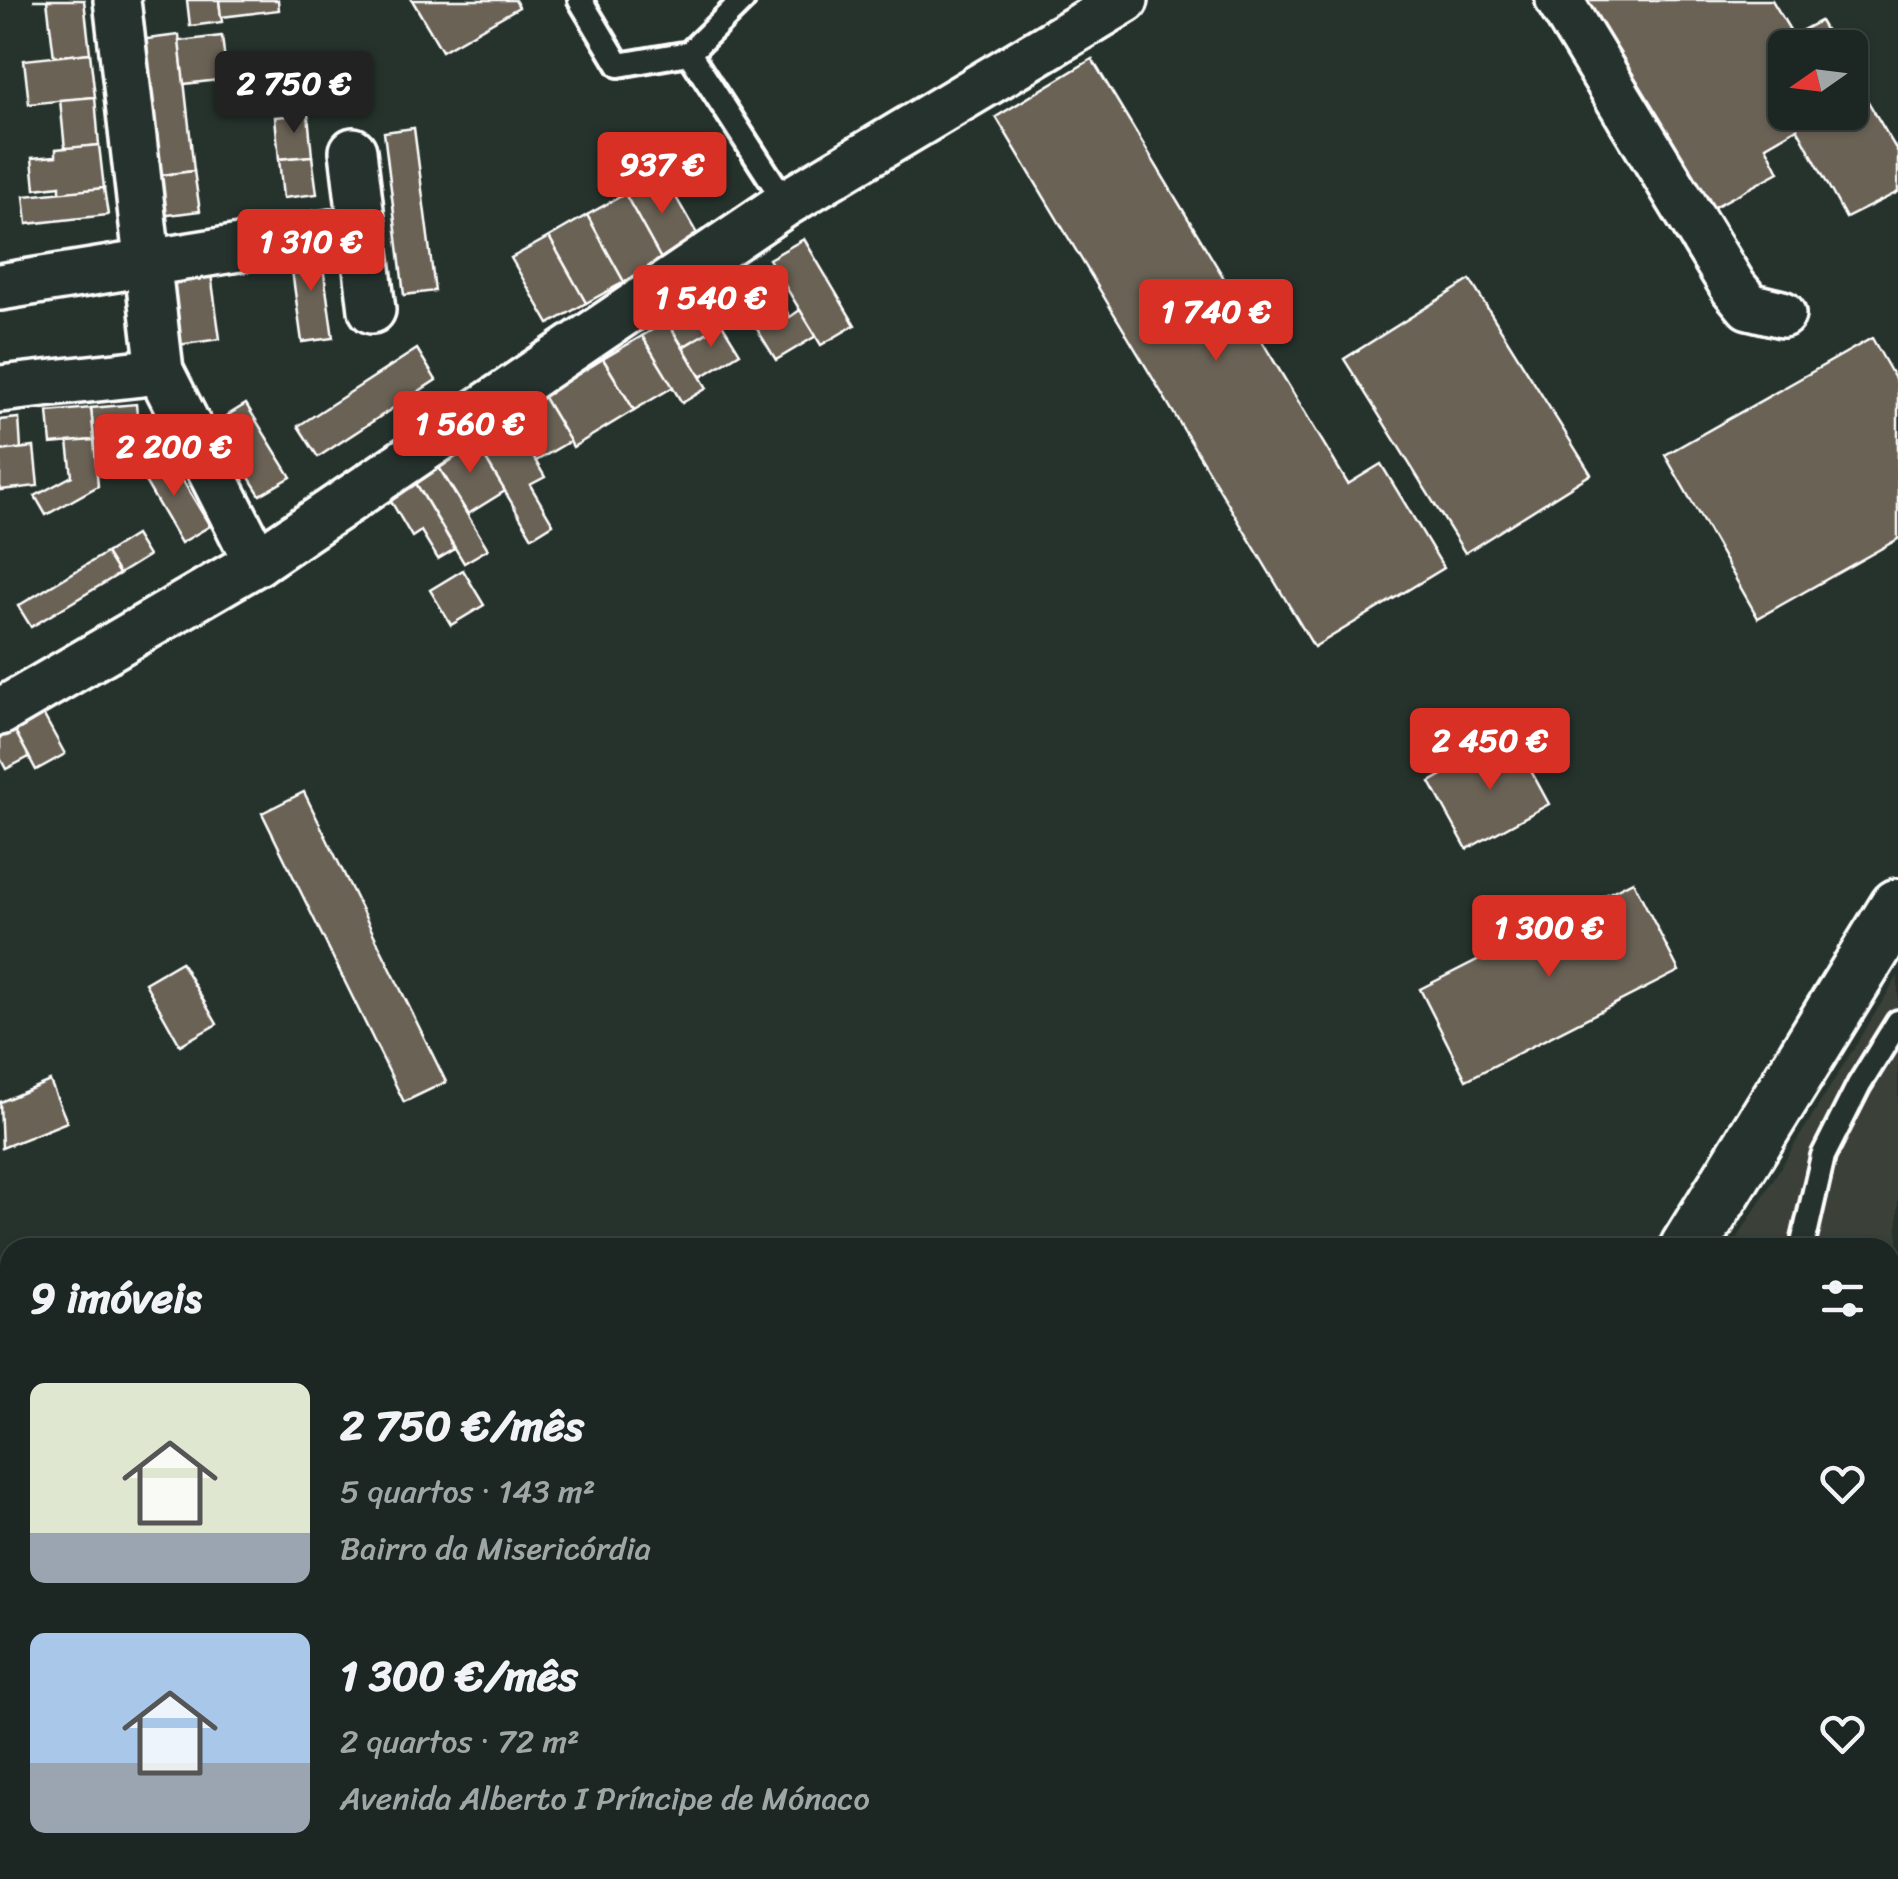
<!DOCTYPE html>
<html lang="pt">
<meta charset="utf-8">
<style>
body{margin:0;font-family:Sriracha,sans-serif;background:#29322f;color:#f1f3f6;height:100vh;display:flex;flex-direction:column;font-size:38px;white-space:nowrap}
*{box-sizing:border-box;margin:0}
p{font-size:32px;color:#a0a5a5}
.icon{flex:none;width:55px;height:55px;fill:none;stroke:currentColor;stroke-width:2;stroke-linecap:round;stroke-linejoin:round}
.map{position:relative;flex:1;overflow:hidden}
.drawer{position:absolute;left:0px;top:1238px;width:1900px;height:642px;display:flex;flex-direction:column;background:#1c2622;border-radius:30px 30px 0 0;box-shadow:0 2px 8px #0004,0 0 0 2px #3a4340}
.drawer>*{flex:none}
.needle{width:65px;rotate:256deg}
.tools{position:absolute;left:1768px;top:30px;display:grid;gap:20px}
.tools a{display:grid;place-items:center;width:100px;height:100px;border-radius:15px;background:#1c2622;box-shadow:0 2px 8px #0004,0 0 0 2px #3a4340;font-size:50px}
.price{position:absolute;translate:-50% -85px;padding:0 22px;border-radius:10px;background:#d93025;color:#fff;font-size:32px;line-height:65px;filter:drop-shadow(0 2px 5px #0008)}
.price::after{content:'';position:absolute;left:50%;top:60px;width:30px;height:22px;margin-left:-15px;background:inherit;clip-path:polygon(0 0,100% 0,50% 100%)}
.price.current{background:#222;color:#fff}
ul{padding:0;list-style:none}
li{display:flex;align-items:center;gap:30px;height:250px;padding:0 30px}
li span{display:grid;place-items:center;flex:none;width:280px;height:200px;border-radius:15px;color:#555}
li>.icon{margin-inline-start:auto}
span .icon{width:120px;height:120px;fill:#fffc;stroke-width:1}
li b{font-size:42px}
h2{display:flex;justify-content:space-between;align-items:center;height:120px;padding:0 30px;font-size:42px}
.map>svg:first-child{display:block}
.built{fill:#3b4139}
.building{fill:#6b6254;stroke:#fff;stroke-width:2.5}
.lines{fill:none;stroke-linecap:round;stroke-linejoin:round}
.lane-casing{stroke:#fff;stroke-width:30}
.street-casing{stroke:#fff;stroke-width:52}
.secondary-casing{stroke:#fff;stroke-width:62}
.primary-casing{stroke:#fff;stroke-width:62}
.lane{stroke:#26332d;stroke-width:22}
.street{stroke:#26332d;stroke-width:45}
.secondary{stroke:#26332d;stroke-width:55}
.primary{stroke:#706f59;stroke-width:55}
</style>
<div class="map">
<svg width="1898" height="1879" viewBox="0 0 1898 1879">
<rect width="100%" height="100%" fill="#26332d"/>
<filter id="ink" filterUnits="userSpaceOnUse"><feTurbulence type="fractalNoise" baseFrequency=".01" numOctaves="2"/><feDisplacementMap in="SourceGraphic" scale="20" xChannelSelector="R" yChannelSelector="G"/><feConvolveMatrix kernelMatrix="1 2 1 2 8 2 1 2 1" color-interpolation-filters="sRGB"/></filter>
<g filter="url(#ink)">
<polygon class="built" points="1898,976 1898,1879 1664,1879 1662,1870 1890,1870 1890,1248 1732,1247"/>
<g class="building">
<polygon points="33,0 84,0 90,53 54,57 47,0"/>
<polygon points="187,0 219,0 222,22 190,26"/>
<polygon points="219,0 278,0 279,10 221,17"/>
<polygon points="412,0 515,0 519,7 442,51"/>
<polygon points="1578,0 1772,0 1793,35 1820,21 1836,48 1785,48 1785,112 1850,112 1850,71 1898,152 1898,192 1846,218 1797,128 1766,146 1779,172 1703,213"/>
<polygon points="179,35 194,171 154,176 139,40"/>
<polygon points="222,36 227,79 184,84 179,41"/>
<polygon points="90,53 95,97 29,104 24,60"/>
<polygon points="1092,59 1348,484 1381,464 1444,568 1314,647 996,117"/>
<polygon points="95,97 99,145 65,149 60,100"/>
<polygon points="308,114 312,156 279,159 275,117"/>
<polygon points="414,128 435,291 404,295 384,132"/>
<polygon points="99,145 104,188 60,193 60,186 35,189 32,158 56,156 56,149"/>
<polygon points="312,156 317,194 283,198 279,159"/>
<polygon points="194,171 200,211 160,216 154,176"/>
<polygon points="662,173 700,239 662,261 625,194"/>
<polygon points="104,188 108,215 27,224 24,196"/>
<polygon points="625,194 662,261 624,282 587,215"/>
<polygon points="587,215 624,282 586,303 549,237"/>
<polygon points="549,237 586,303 549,324 511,258"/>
<polygon points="804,239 855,325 821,345 769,259"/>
<polygon points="320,245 333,338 302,342 289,249"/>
<polygon points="209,260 220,339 178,345 167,266"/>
<polygon points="759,265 790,317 800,310 816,336 776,360 729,283"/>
<polygon points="1470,280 1591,474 1465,553 1344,359"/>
<polygon points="729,283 745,309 683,347 667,321"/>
<polygon points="667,321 707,388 682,403 642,336"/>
<polygon points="722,324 740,353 701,377 683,347"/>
<polygon points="642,336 673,387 634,410 603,359"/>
<polygon points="1872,338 1898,384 1898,539 1758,618 1665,455"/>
<polygon points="417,349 436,380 318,457 298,426"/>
<polygon points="603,359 634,410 573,447 543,396"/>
<polygon points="543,396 570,441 536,461 509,416"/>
<polygon points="136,404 139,436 94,440 91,408"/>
<polygon points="246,404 291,477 260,495 215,423"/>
<polygon points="91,408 94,440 51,444 48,412"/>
<polygon points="509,416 545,477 530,485 553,524 532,537 473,438"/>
<polygon points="19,418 21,449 0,451 0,420"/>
<polygon points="473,438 505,491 468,514 435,461"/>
<polygon points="94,440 98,486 46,515 35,496 72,476 68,442"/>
<polygon points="34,447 38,486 0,490 0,451"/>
<polygon points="167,454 210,526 181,543 139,471"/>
<polygon points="435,461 488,549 464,563 411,475"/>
<polygon points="411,475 455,549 438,559 421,531 412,537 385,491"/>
<polygon points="135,535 148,556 119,574 106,553"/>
<polygon points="106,553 119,574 31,627 18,606"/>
<polygon points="463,570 484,605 451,625 430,590"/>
<polygon points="36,701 65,754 36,770 7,716"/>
<polygon points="7,716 29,757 6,769 0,758 0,720"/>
<polygon points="1512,736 1549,804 1467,849 1430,782"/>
<polygon points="304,792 446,1082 404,1102 262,813"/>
<polygon points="1633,881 1679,971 1466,1080 1420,989"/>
<polygon points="181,962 217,1024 180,1045 145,983"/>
<polygon points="50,1081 67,1122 2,1148 0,1102"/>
<polygon points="108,1870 163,1870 109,1876"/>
<polygon points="300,1870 340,1870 325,1879 305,1879"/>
<polygon points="340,1870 377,1870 382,1879 325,1879"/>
<polygon points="919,1870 954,1870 959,1879 919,1879 923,1877"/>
</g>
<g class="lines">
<defs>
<g id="lane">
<polyline points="580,0 619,65 689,53 743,0"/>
<polyline points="689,53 786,203"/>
<polyline points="1802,1248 1823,1156 1859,1085 1898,1022"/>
<polyline points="1689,1870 1690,1879"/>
<polyline points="1762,1879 1764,1870"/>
</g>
<g id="street">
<polyline points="117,0 160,371 257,562"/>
<polyline points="1559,0 1734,288 1749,306 1782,314"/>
<polyline points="353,151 372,310"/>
<polyline points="0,287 362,228"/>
<polyline points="0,389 160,371"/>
<polyline points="0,712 257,562 786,203 1125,0"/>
<polyline points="466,1870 471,1879"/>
</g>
<g id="secondary">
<polyline points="1688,1248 1898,907"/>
<polyline points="0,1490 10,1595"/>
<polyline points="36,1870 37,1879"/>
<polyline points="1299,1879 1305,1870"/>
</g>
<g id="primary">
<polyline points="1563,1870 1569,1879"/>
<polyline points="1644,1870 1645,1879"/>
</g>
</defs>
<use href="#lane" class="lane-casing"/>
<use href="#street" class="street-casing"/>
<use href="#secondary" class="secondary-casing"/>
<use href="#primary" class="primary-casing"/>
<use href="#lane" class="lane"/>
<use href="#street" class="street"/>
<use href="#secondary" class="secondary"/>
<use href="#primary" class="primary"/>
</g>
</g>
</svg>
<div class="tools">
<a><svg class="needle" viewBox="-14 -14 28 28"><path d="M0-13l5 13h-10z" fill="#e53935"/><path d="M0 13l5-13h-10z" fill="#a0a5a5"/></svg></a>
</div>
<b class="price current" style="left:294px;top:136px">2 750 €</b>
<b class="price" style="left:662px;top:217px">937 €</b>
<b class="price" style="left:311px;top:294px">1 310 €</b>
<b class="price" style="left:711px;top:350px">1 540 €</b>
<b class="price" style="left:1216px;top:364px">1 740 €</b>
<b class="price" style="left:470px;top:476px">1 560 €</b>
<b class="price" style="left:174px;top:499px">2 200 €</b>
<b class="price" style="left:1490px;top:793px">2 450 €</b>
<b class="price" style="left:1549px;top:980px">1 300 €</b>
<section class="drawer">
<h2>9 imóveis<svg class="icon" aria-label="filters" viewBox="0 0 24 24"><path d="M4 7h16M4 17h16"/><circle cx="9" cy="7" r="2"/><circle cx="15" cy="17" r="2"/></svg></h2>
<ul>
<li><span style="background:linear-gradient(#dfe7d0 75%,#9aa5b1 0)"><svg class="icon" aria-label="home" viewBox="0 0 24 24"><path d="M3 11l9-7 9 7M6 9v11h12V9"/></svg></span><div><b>2 750 €/mês</b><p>5 quartos · 143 m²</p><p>Bairro da Misericórdia</p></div><svg class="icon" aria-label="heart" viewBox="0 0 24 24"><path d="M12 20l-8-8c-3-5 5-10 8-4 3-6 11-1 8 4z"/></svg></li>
<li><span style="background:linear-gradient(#a9c7e8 65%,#9aa5b1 0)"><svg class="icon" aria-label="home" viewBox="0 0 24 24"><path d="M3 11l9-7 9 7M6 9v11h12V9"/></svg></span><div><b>1 300 €/mês</b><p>2 quartos · 72 m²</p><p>Avenida Alberto I Príncipe de Mónaco</p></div><svg class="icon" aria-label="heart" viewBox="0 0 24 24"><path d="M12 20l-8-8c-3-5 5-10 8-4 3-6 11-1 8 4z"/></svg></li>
</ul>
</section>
</div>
